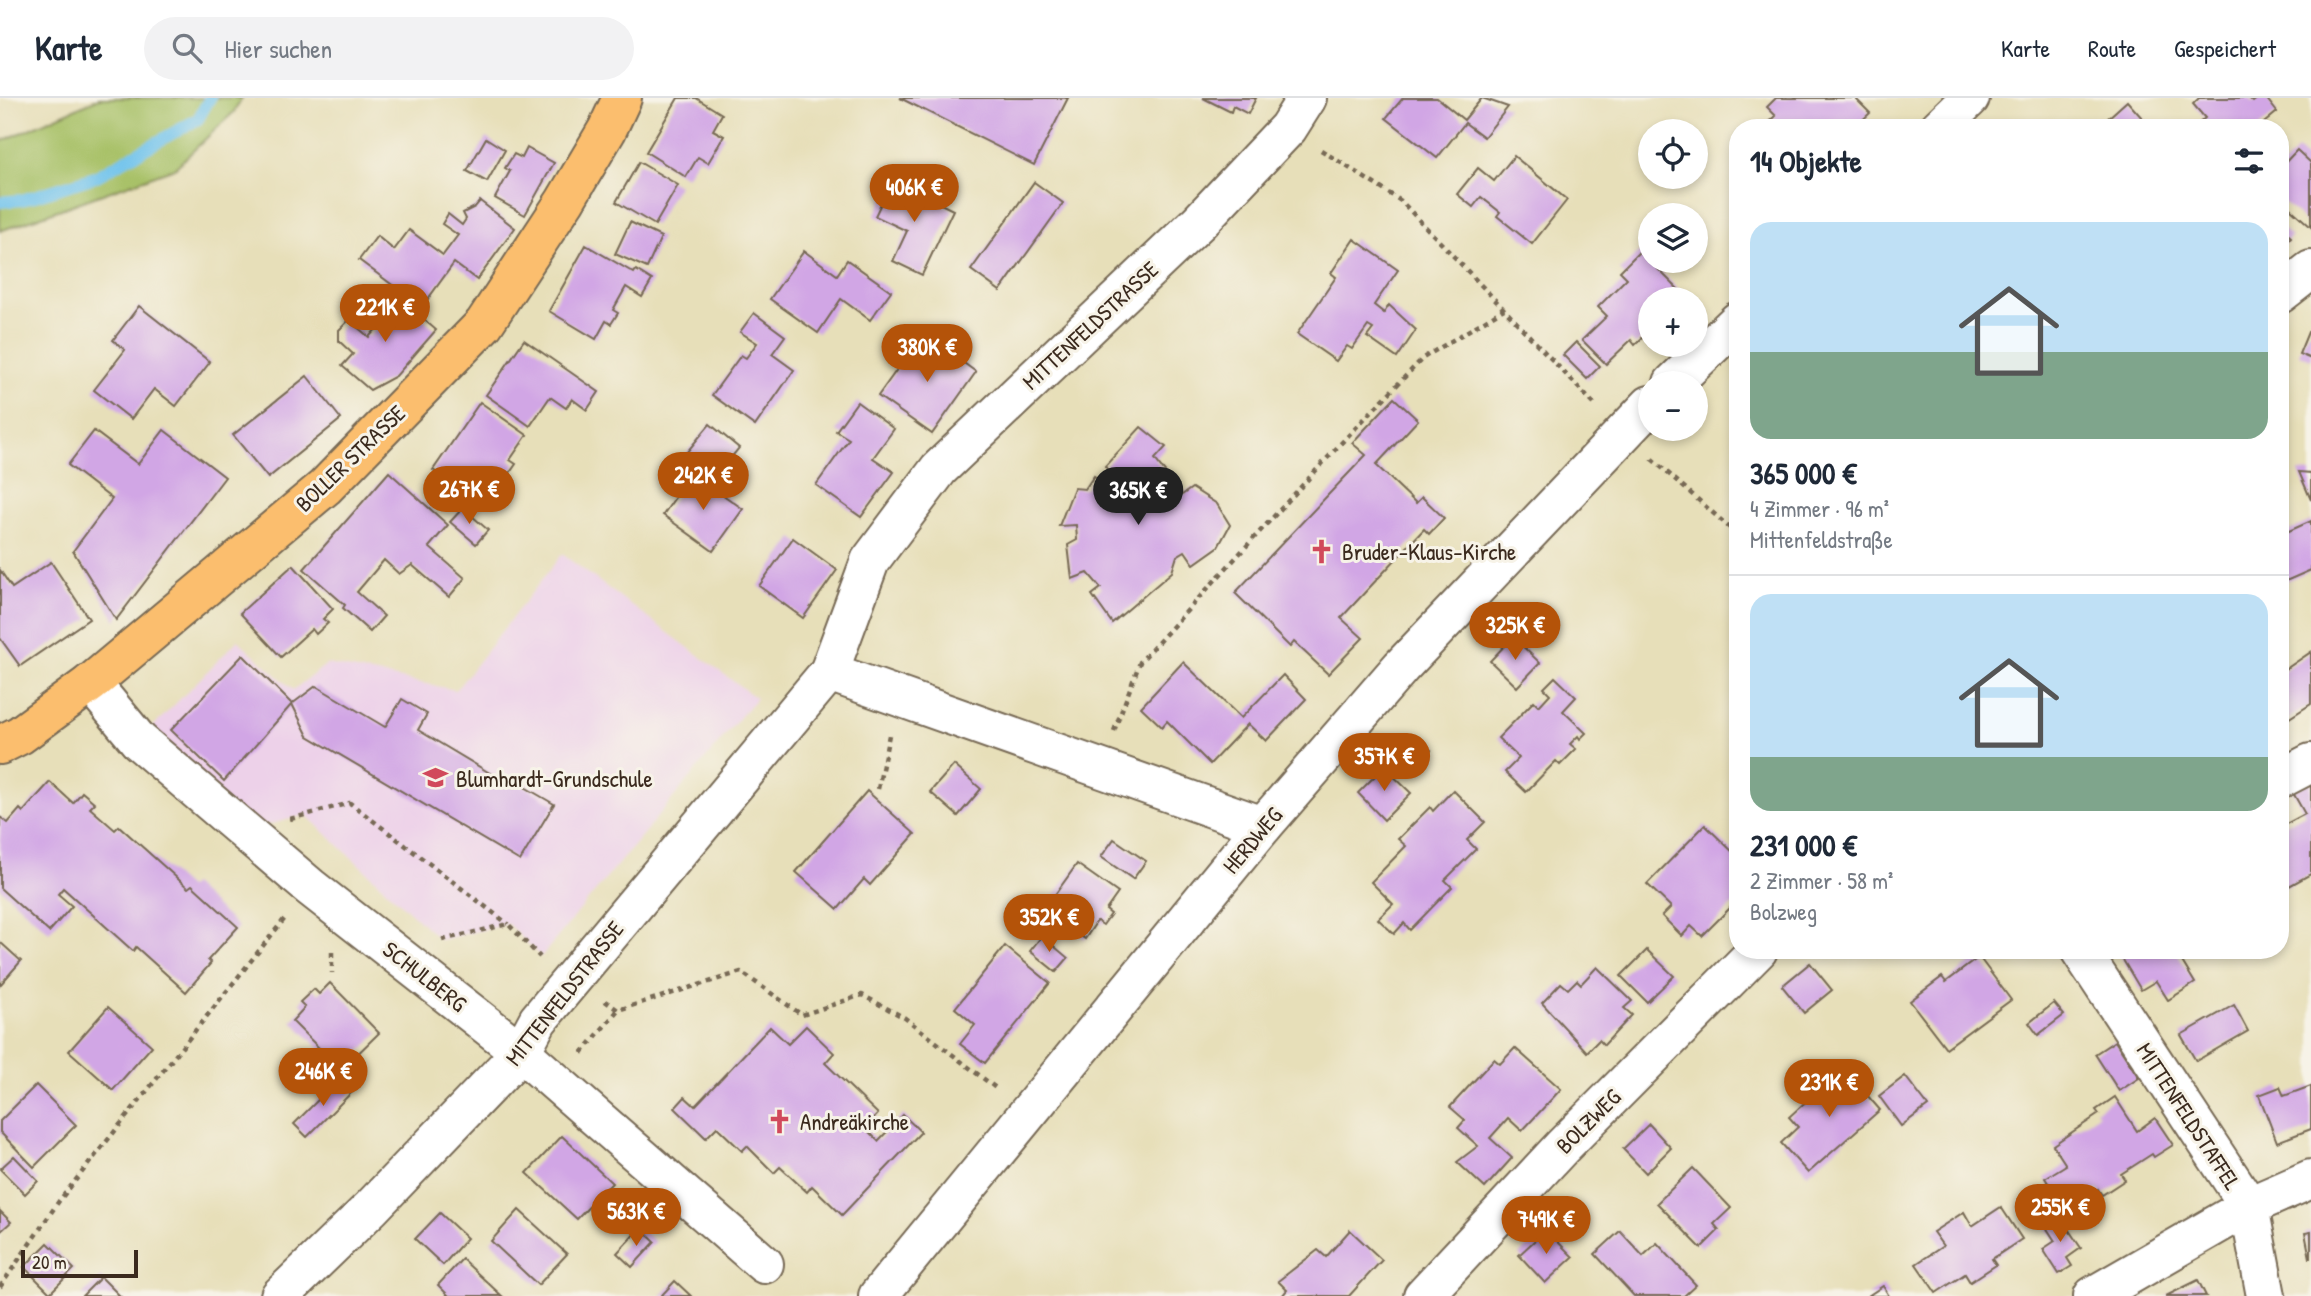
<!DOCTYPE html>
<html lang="de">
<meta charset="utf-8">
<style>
body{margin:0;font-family:"Patrick Hand",sans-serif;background:#f2f2f3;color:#1f2937;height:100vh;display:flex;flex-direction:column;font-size:26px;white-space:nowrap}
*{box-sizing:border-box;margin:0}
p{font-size:23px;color:#747a83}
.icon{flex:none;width:38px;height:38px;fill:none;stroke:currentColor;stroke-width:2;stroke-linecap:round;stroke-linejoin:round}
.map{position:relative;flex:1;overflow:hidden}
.sheet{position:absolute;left:1729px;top:21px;width:560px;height:840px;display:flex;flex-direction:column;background:#fff;border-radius:28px;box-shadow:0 4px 10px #0003}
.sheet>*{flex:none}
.controls{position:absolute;left:1638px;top:21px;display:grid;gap:14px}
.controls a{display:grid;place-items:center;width:70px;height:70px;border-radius:50%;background:#fff;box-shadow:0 4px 10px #0003;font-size:35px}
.scale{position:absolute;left:21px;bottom:18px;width:117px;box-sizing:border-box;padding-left:7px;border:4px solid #3b2a1e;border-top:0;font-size:19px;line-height:24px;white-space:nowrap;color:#3b2a1e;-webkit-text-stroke:5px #f7f3e8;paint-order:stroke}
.price{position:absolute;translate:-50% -60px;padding:0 16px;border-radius:24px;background:#b45309;color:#fff;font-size:23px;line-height:46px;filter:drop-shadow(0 2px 4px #0008)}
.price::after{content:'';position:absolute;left:50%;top:42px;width:21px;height:16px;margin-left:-10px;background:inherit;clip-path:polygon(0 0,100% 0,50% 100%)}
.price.selected{background:#222;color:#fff}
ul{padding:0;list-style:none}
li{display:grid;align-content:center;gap:14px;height:371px;padding:0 21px}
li+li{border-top:2px solid #e0e1e3}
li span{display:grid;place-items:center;height:217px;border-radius:21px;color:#555}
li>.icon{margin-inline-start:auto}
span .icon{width:126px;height:126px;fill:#fffc;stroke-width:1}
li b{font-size:30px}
h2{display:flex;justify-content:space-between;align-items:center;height:84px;padding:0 21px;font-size:30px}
header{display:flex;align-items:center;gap:42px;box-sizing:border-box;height:98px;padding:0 35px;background:#fff;border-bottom:2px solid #e0e1e3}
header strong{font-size:33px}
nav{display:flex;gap:38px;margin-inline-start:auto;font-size:24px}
.search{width:490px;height:63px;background:#f2f2f3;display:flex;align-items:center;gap:18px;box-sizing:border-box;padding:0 24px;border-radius:38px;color:#747a83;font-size:26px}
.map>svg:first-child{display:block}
.built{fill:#edd1e9}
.green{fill:#a8c167;stroke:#727642;stroke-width:2}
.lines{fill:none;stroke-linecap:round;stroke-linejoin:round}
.stream{stroke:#6fc3ec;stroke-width:12}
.building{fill:#d1a6e5}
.minor-casing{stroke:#776954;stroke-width:42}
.major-casing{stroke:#776954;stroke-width:42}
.path{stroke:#776954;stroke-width:4.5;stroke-dasharray:5 5;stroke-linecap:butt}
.minor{stroke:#fff;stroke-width:38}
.major{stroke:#fbbe6e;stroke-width:38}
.labels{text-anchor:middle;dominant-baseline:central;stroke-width:6;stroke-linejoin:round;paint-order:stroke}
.street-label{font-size:23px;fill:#3b2a1e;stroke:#f7f3e8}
.poi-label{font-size:23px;fill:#3b2a1e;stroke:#f7f3e8;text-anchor:start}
</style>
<header>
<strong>Karte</strong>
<div class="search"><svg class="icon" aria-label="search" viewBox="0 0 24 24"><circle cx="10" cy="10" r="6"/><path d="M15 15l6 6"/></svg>Hier suchen</div>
<nav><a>Karte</a><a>Route</a><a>Gespeichert</a></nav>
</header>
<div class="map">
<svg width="2311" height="1198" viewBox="0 0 2311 1198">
<rect width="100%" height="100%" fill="#f7f3e8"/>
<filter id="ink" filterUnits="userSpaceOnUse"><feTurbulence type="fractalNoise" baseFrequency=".0143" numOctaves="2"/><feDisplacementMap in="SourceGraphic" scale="14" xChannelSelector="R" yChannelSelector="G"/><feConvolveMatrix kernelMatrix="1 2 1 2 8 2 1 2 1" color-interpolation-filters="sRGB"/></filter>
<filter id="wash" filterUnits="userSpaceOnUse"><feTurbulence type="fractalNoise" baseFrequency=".00686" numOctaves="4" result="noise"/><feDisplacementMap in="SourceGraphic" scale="28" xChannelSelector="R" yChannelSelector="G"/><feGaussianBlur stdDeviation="1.57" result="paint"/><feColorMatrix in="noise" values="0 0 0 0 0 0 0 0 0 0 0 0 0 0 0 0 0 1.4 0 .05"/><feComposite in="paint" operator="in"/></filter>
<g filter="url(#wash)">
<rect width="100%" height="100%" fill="#e7dfb9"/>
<polygon class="built" points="562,456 756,600 541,859 508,826 440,842 306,717 244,733 139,643 238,542 293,592 327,566 456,592"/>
<polygon class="green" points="99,0 242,0 234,14 175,70 0,133 0,44"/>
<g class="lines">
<polyline class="stream" points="0,104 22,102 95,79 198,21 210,0"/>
</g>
<g id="blocks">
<g class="building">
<polygon points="678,0 696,0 722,16 713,32 724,38 708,65 698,59 686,79 646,54"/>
<polygon points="900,0 1068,0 1034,67"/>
<polygon points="1203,0 1256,0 1248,16 1233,8 1231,14"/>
<polygon points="1403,0 1437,0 1464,22 1482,0 1508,9 1484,39 1465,25 1437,60 1386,20"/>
<polygon points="1776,0 1855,0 1870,15 1854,30 1763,30 1776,18 1767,9"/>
<polygon points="2199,0 2249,0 2253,4 2258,0 2266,0 2277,14 2258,30 2197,30 2196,28 2205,20 2193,6"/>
<polygon points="2127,3 2151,30 2097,30"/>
<polygon points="486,40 505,52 487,84 467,73"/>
<polygon points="527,50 554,65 525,117 495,100 510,73 505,70 514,56 522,60"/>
<polygon points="2297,52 2311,65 2311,129 2280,101 2280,70"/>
<polygon points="1514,58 1567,102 1532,146 1497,118 1500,114 1481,99 1473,109 1457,96 1478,70 1494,83"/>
<polygon points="639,64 678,87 655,127 616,104"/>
<polygon points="892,82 953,112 922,177 893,163 907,133 875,118"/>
<polygon points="1034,84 1063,105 1000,193 971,172"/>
<polygon points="480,103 515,130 477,182 454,165 422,209 359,162 377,138 394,152 409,132 443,157 458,137 442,126 448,116 462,127 466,121 463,115 475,109"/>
<polygon points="630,124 661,139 647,170 615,156"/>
<polygon points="2280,129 2291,139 2280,150"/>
<polygon points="1354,141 1398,172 1374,207 1384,215 1389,207 1416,232 1397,260 1367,239 1373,231 1368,228 1352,251 1347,248 1336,263 1297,236 1336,179 1331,175"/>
<polygon points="586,147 634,175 636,172 652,182 642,199 626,189 613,212 618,215 611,226 606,223 596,241 549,213"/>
<polygon points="804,153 837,177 847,162 891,193 870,222 841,201 818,235 770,201"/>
<polygon points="1640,153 1688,201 1650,201 1650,232 1635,247 1631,242 1606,266 1582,242 1607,218 1598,209 1627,180 1620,173"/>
<polygon points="397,198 436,232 396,278 370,292 342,268 353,256 339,243 339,232 349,222 369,239 378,229 374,225"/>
<polygon points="139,208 210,264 176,308 154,291 131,321 94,292 125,252 113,242"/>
<polygon points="754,215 785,238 772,256 794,272 755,328 712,297 741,257 746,260 757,245 740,234"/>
<polygon points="2308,234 2311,235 2311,261 2299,256"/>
<polygon points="923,235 976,274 932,336 878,298"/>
<polygon points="524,242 599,294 587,312 572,301 566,310 550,299 530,328 486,297"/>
<polygon points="1576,244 1600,268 1587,281 1563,257"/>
<polygon points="307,278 341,321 268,380 233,337"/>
<polygon points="1394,300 1418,322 1376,367 1416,405 1422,399 1444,420 1429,436 1424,431 1341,520 1363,540 1328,576 1294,544 1290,549 1235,495 1366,357 1352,345"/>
<polygon points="480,304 527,337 510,362 516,366 500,389 494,385 481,404 433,372"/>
<polygon points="857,304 894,331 873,360 894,374 861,419 816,387 849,341 836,333"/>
<polygon points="710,326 739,350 717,377 686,355"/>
<polygon points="1141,329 1166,349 1155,361 1182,397 1192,390 1217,406 1230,427 1218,449 1194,466 1185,453 1177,458 1172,474 1112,525 1092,497 1101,490 1088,475 1072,481 1068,447 1077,442 1076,427 1059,428 1074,390 1085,391 1094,378 1108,388 1116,384 1105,368"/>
<polygon points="164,332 225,379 116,522 73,453 112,401 68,367 94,333 138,366"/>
<polygon points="389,374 448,427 429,449 465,480 449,499 412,467 399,476 384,462 357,494 384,518 370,534 343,510 345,507 304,471"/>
<polygon points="2299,374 2311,375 2311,402"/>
<polygon points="692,375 743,411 713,453 663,417"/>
<polygon points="463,410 488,432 476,446 450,424"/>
<polygon points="2311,423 2311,472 2286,483 2280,469 2280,437"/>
<polygon points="793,440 837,472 803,520 759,488"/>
<polygon points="51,464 89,521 20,568 0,540 0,472 12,490"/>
<polygon points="293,467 333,511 323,521 328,525 316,536 312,531 281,559 240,515"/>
<polygon points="1513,539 1540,565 1517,589 1490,563"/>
<polygon points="2311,554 2311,606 2280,626 2280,575"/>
<polygon points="243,557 292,606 224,683 171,632"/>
<polygon points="1183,564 1241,620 1283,577 1306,601 1266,643 1248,626 1210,666 1167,623 1162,629 1141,609"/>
<polygon points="1555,579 1576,599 1563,613 1586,635 1580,641 1578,638 1570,646 1576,651 1560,667 1556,663 1526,694 1505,674 1519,660 1498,640 1534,603 1539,608 1550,596 1544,590"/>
<polygon points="316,588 385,629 402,601 427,616 418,632 513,689 516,684 554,706 520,763 308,638 292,606"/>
<polygon points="1421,644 1431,652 1414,669 1406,660"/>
<polygon points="954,667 981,691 958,718 930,694"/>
<polygon points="1384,669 1411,695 1384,722 1358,695"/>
<polygon points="2311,683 2311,776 2280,793 2280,729 2305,716 2292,693"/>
<polygon points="50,684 73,705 82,694 95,705 90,710 115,732 119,728 188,790 192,787 238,829 208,862 211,865 186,894 136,849 133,853 63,790 58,796 72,808 49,834 0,790 0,719 8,725 20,711 23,714"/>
<polygon points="1453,692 1485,724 1467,742 1476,751 1445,782 1452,789 1410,832 1404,825 1394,836 1378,821 1393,806 1371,784 1406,748 1398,741 1430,709 1433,713"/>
<polygon points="867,693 915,736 870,787 864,781 838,811 796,774"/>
<polygon points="1705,727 1738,759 1738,802 1702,838 1691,828 1682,838 1662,818 1671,809 1647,786"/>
<polygon points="1114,741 1146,763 1133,781 1101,759"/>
<polygon points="1077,766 1118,795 1106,812 1111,816 1103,827 1097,823 1085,841 1044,812"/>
<polygon points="1042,838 1068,860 1056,874 1030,853"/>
<polygon points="0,844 21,863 0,887"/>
<polygon points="1005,848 1050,885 985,965 960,946 975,927 955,910"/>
<polygon points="1647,852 1674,878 1647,904 1621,878"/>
<polygon points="2117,852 2175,852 2195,885 2168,902 2156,883 2141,892"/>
<polygon points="1979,859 2011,902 1946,950 1910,903 1942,879 1946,884"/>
<polygon points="1810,865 1832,892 1804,915 1782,888"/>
<polygon points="1597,869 1632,903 1624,910 1632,917 1604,947 1599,942 1587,954 1542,905 1561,885 1568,891 1577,882 1581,886"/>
<polygon points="330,885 379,935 341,972 292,923 305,909 300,904 314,891 319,896"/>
<polygon points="2054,905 2064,917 2038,937 2029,925"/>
<polygon points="2234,907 2248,933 2196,963 2181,937"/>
<polygon points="108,909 152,948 113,992 69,953"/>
<polygon points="806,928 834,955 825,965 878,1016 865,1030 878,1043 903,1017 921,1034 842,1117 812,1088 807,1094 780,1069 774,1075 747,1048 742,1053 717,1029 706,1040 675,1010 685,999 695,1008 770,929 788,946"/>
<polygon points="2115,943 2139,980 2119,993 2095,956"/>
<polygon points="1515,950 1561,991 1522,1033 1508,1020 1490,1040 1512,1060 1485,1090 1457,1064 1478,1048 1458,1030 1465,1022 1450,1009 1494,961 1500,966"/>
<polygon points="1840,966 1880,1012 1808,1075 1781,1045 1798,1029 1789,1019 1823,988 1819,984"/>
<polygon points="1905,978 1928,1008 1901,1028 1879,998"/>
<polygon points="339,981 352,994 307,1039 294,1026"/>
<polygon points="36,987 76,1027 34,1069 0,1034 0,1023"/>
<polygon points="2311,988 2311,1031 2277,1044 2259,997 2280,989 2284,998"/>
<polygon points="2115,999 2137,1033 2155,1020 2173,1047 2154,1059 2152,1056 2121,1076 2125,1082 2102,1097 2098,1091 2066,1112 2045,1080 2066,1067 2053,1047 2099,1016 2096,1012"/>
<polygon points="1649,1026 1671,1050 1646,1075 1623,1051"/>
<polygon points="562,1038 612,1085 577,1121 527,1075"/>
<polygon points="14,1058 38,1083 25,1096 0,1071"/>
<polygon points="1693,1070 1731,1110 1714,1126 1719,1132 1701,1150 1657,1105"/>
<polygon points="2001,1109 2022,1141 1992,1161 1996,1167 1970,1184 1965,1176 1936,1195 1916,1166 1943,1148 1933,1134 1964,1114 1972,1128"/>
<polygon points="519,1112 567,1156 538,1187 491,1143"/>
<polygon points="0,1113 11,1124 0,1134"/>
<polygon points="440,1115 467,1140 443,1167 415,1141"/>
<polygon points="2058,1116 2081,1150 2067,1160 2072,1168 2059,1176 2043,1151 2055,1143 2044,1126"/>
<polygon points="640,1130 655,1144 632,1169 617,1155"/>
<polygon points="1350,1132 1382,1162 1349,1198 1282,1198 1287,1192 1278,1183 1318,1152 1326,1159"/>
<polygon points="1546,1132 1573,1159 1545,1185 1519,1157"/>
<polygon points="1620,1133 1643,1158 1657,1145 1696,1187 1684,1198 1634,1198 1595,1156"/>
<polygon points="2311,1134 2311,1160 2310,1160 2305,1135"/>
<polygon points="48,1145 74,1171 50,1195 24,1169"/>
<polygon points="462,1161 502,1198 446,1198 448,1197 438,1187"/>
<polygon points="101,1179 120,1198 82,1198"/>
<polygon points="2198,1182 2206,1198 2166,1198"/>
<polygon points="675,1183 691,1198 661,1198"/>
<polygon points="1883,1188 1889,1198 1868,1198"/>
</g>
</g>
</g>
<g filter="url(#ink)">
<use href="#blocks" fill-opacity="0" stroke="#776954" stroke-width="2"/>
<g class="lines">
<defs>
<g id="minor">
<polyline points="1939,30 1970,0"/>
<polyline points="2280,196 2311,172"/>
<polyline points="1673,285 1738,223"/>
<polyline points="829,574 870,463 939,371 1199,124 1288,30 1307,0"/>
<polyline points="91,585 139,643 310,789 521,954 764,1166"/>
<polyline points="2280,681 2311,665"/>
<polyline points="2080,852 2249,1108 2266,1198"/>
<polyline points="280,1198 371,1110 521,954 538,922 829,574 1263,728"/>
<polyline points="878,1198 1263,728 1401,569 1650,307"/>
<polyline points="1423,1198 1562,1049 1758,852"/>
<polyline points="2093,1198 2249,1108 2311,1081"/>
</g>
<polyline id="major" points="0,647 20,637 91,585 325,389 484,226 565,103 607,32 622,0"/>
</defs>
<use href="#minor" class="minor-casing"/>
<use href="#major" class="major-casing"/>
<g class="path">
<polyline points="1321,52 1401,103 1595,307"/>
<polyline points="1652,361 1738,437"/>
<polyline points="1114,633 1140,564 1344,342 1423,260 1504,211"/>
<polyline points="878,691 889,637"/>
<polyline points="290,721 350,705 508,826"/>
<polyline points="442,842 508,826 540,859"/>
<polyline points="332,854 332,875"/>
<polyline points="605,903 618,912"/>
<polyline points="582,955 618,912 741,874 802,917 862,897 905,920 997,991"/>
<polyline points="0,1189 59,1103 286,819"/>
</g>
<use href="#minor" class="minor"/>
<use href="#major" class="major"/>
</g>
</g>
<defs>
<symbol id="church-bare" viewBox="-9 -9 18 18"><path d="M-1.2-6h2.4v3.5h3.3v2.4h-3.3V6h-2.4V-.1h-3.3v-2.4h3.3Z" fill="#d1495b" stroke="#f7f3e8" stroke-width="2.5" paint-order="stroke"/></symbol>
<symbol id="school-bare" viewBox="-9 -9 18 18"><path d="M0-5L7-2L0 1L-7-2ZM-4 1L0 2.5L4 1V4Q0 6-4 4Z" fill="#d1495b" stroke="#f7f3e8" stroke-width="2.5" paint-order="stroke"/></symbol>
</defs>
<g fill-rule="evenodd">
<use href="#church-bare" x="1304" y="436" width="35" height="35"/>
<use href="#school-bare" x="418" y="662" width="35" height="35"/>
<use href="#church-bare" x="762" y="1006" width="35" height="35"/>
</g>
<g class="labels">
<g class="street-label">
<text transform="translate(1090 227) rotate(-43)">MITTENFELDSTRASSE</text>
<text transform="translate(350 360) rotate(-44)">BOLLER STRASSE</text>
<text transform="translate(1252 742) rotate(-50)">HERDWEG</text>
<text transform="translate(425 878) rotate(38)">SCHULBERG</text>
<text transform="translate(564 895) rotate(-52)">MITTENFELDSTRASSE</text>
<text transform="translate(2189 1018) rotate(57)">MITTENFELDSTAFFEL</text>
<text transform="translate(1588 1023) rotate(-45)">BOLZWEG</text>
</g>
<g class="poi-label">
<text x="1342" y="453">Bruder-Klaus-Kirche</text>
<text x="456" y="680">Blumhardt-Grundschule</text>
<text x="800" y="1023">Andreäkirche</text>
</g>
</g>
</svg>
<div class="controls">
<a><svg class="icon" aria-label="locate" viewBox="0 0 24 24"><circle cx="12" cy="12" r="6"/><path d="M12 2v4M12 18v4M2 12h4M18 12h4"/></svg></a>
<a><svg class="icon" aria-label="layers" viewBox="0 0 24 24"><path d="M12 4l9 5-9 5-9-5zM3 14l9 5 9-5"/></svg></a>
<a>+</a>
<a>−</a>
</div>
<div class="scale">20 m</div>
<b class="price" style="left:914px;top:126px">406K €</b>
<b class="price" style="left:385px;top:246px">221K €</b>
<b class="price" style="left:927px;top:286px">380K €</b>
<b class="price" style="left:703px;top:414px">242K €</b>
<b class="price" style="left:469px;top:428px">267K €</b>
<b class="price selected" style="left:1138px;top:429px">365K €</b>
<b class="price" style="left:1515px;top:564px">325K €</b>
<b class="price" style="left:1384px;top:695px">357K €</b>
<b class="price" style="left:1049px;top:856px">352K €</b>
<b class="price" style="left:323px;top:1010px">246K €</b>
<b class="price" style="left:1829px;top:1021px">231K €</b>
<b class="price" style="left:2060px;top:1146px">255K €</b>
<b class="price" style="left:636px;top:1150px">563K €</b>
<b class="price" style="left:1546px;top:1158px">749K €</b>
<section class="sheet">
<h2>14 Objekte<svg class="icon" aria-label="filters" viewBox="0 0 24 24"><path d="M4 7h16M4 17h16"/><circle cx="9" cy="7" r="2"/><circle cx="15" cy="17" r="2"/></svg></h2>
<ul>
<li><span style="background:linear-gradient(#bfe0f5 60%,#7fa58c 0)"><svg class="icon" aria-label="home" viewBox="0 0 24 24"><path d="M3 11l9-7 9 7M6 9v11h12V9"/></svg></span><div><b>365 000 €</b><p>4 Zimmer · 96 m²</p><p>Mittenfeldstraße</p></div></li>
<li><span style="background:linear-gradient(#bfe0f5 75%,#7fa58c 0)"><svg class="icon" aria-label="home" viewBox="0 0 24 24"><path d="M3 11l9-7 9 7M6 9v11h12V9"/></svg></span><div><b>231 000 €</b><p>2 Zimmer · 58 m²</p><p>Bolzweg</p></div></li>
</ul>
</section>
</div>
